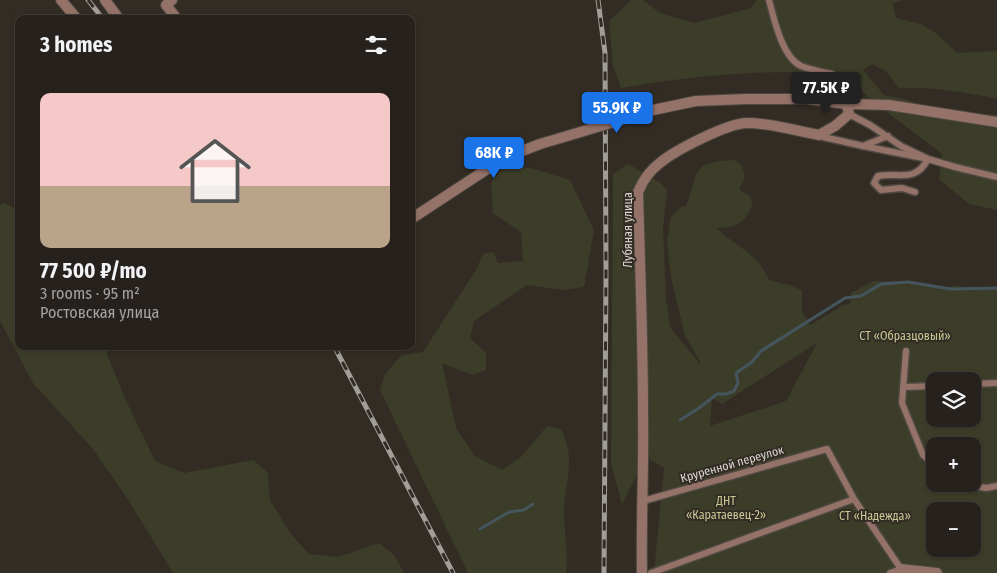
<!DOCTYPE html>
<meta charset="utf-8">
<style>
body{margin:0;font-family:"Fira Sans Condensed",sans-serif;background:#2e2925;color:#f1f3f6;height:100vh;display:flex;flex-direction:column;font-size:19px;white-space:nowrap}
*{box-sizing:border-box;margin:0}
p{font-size:16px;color:#a4a3a3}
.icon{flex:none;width:28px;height:28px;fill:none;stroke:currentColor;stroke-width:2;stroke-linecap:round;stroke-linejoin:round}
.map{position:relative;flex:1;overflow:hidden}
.side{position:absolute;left:15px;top:15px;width:400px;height:335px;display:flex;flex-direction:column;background:#26211c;border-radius:10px;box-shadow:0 1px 4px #0004,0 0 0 1px #423e3b}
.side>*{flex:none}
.buttons{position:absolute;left:926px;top:372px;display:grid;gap:10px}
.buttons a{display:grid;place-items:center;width:55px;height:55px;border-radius:10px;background:#26211c;box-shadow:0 1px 4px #0004,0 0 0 1px #423e3b;font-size:25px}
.price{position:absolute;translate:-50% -42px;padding:0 11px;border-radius:5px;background:#1a73e8;color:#fff;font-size:16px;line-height:32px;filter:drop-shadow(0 1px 2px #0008)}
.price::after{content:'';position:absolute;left:50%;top:30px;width:15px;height:11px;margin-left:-8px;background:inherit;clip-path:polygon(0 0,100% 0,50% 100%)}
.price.on{background:#222;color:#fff}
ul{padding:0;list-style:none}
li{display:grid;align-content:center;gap:10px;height:265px;padding:0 25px}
li span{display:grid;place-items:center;height:155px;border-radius:10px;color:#555}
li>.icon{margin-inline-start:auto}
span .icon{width:90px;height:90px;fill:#fffc;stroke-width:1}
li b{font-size:21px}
h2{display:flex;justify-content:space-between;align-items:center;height:60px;padding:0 25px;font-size:21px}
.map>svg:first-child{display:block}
.green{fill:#3c3d28;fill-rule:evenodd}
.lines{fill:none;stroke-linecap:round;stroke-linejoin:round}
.stream{stroke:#45555e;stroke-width:3}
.service-casing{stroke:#4d4841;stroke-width:9}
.minor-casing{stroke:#4d4841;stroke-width:12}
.service{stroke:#947268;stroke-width:6}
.minor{stroke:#947268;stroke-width:10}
.rail-casing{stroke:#a19d98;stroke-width:5}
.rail{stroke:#322c25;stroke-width:3;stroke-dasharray:9;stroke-linecap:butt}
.minor-bridge-casing{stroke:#4d4841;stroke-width:12;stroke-linecap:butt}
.minor-bridge{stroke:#947268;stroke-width:10}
.labels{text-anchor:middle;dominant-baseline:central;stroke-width:4;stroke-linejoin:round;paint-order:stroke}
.street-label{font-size:12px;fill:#dbd8d3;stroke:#322c25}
.park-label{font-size:12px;fill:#c6ca94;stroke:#322c25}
</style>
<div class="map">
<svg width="997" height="573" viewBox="0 0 997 573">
<rect width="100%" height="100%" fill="#322c25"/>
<g class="green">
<path d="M631,0H643L660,13L695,23L751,8L756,0H902L893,4L896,18L921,24L936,33L957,53L997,51V99C964,92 932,87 898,88L887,72L872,64L863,70L884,95L904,99L930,108L997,115V210L969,204L939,179L942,154L870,99L848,76C830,75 812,73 794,72C736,72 678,78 621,88L613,66L609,21Z"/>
<path d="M735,160L742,166L745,177L739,190L749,195L753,203C744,224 739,227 717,228C729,241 747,249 759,263C763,268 766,275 769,280L793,286L802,291V312L810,325L842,306L851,303V293L873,281L915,282L922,284L945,288L956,286L974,288L997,287V573H654L664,468L646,457L622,504L611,463L613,174L628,164L661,183L667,190L663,229L666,299L670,327L700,364L701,363L685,336L671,277L667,241L671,217L682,206L686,207C699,170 691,162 735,160ZM817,343L786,401L710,426L712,398L722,404ZM935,381H972V419H935ZM935,446H972V484H935ZM935,511H972V549H935Z"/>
<path d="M504,166L531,168L570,180L594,230L584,287L563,290L527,285L474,321L470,338L486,353V370L472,375L442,363L456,428L475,456L502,470L521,457L547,426L561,429C576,460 566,476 564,508C563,530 569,550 566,573H468L380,390L385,374L402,355L423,352L476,270L483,254L493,252L498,263L523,261L521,232L493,213L491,183Z"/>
<polygon points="4,203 19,210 19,346 107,346 107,355 129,407 155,461 184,473 253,460 268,473 270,500 290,533 309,554 338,557 379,543 394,555 404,573 173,573 129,501 93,449 33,383 0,321 0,205"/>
</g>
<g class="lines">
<g class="stream">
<polyline points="680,420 699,408 717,394 726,394 734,391 738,383 736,373 752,362 761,351 845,298 861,296 881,284 908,282 951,289 997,288"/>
<polyline points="480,529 509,512 524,510 533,504"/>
</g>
<defs>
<g id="service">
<path d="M769,0C774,19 782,57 801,66C811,70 822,72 832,74L847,104"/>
<polyline points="849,114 870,125 901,146 928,159 955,167 997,177"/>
<polyline points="819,136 863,146 888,136"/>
<path d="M863,146L928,159C915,183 900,172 878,176L874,183L881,190L902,188L915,192"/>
<polyline points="906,351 902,403 923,455 935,466"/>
<polyline points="972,384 997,383"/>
<polyline points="903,387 935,386"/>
<polyline points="963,484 986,488 997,486"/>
<polyline points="643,501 827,449 854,499 901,569 890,573"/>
<polyline points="651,573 854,499"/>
</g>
<g id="minor">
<polyline points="61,0 77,19"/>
<polyline points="105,0 119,19"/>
<polyline points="172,0 166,5 177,19"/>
<polyline points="653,110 696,101 746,99 806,99 847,104 889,105 997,122"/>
<polyline points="411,219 504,158 540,144 574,134"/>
<polyline points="901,569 937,573"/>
<path d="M642,573C641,520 644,467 643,413C643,339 640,266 638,192C643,180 650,170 661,162C676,150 728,123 747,123C771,123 796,131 819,135L835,126L849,114L847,104"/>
</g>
</defs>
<use href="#service" class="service-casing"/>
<use href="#minor" class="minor-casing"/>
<use href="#service" class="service"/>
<use href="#minor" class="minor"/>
<defs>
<g id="rail">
<polyline points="88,0 103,19"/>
<polyline points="598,0 605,53 606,272 604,573"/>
<polyline points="334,346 453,573"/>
</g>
</defs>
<use href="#rail" class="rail-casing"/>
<use href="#rail" class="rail"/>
<defs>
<polyline id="minor-bridge" points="574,134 653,110"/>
</defs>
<use href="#minor-bridge" class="minor-bridge-casing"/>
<use href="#minor-bridge" class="minor-bridge"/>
</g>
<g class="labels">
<g class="street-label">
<text transform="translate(628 230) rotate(-90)">Лубяная улица</text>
<text transform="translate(732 464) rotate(-16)">Круренной переулок</text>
</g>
<g class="park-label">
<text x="905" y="336">СТ «Образцовый»</text>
<text x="726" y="501">ДНТ<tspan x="726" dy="14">«Каратаевец-2»</tspan></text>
<text x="875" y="516">СТ «Надежда»</text>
</g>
</g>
</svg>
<div class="buttons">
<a><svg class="icon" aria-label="layers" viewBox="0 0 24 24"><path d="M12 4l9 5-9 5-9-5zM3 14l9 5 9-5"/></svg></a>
<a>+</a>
<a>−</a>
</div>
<b class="price on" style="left:826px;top:114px">77.5K ₽</b>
<b class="price" style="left:617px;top:134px">55.9K ₽</b>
<b class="price" style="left:494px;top:179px">68K ₽</b>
<section class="side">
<h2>3 homes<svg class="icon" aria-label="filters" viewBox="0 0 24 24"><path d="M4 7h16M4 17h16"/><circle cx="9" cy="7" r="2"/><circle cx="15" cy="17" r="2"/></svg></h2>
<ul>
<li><span style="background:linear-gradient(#f6c9c9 60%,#b9a48a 0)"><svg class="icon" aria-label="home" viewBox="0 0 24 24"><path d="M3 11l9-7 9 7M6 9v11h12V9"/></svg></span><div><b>77 500 ₽/mo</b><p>3 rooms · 95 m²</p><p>Ростовская улица</p></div></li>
</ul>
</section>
</div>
